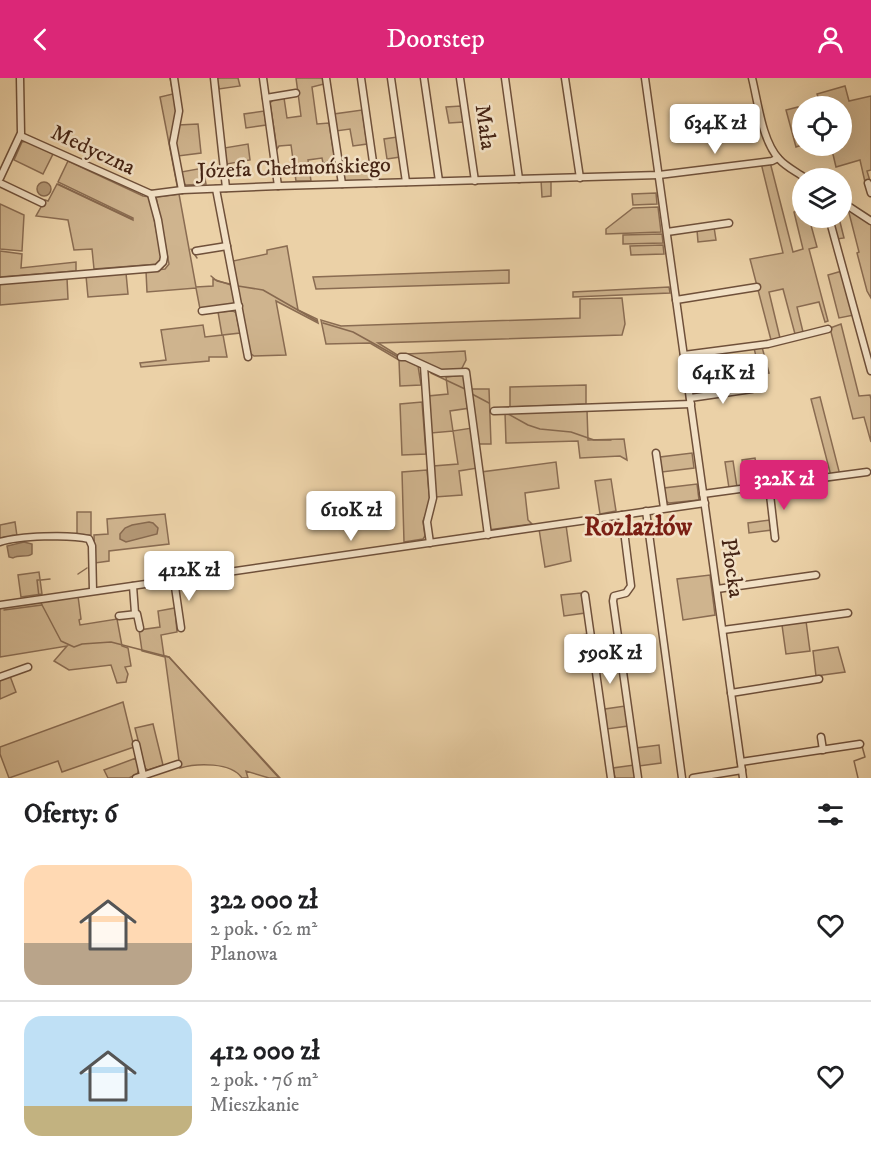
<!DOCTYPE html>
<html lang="pl">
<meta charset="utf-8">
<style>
body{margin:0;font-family:"IM FELL DW Pica",serif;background:#f2f2f2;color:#202124;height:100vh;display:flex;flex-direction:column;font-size:22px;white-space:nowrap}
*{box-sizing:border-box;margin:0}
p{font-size:20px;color:#757577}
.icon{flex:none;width:33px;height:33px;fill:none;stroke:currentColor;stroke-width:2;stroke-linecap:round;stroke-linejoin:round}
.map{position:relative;height:700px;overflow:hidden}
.details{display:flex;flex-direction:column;background:#fff;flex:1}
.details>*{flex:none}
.fabs{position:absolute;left:792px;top:18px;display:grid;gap:12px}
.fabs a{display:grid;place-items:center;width:60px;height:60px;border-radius:50%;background:#fff;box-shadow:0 6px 24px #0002;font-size:30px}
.price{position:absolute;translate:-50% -51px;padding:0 14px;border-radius:6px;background:#fff;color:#222;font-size:20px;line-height:39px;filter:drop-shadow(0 2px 3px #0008)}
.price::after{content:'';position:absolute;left:50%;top:36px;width:18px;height:14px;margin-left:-9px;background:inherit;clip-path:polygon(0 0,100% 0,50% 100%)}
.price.active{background:#db2777;color:#fff}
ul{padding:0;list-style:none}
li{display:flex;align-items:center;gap:18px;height:150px;padding:0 24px}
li+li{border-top:2px solid #e0e0e0}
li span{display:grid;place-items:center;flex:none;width:168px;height:120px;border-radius:18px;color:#555}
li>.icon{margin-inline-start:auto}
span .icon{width:72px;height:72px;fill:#fffc;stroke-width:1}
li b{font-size:26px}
h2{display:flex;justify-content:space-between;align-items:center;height:72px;padding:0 24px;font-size:26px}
header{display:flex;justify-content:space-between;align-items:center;height:78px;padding:0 24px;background:#db2777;color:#fff;font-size:27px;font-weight:600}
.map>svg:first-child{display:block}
.green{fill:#cfb48e;stroke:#8a6c52;stroke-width:1.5}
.water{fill:#b39775;stroke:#87694f;stroke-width:1.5}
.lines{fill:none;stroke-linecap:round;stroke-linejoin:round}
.stream{stroke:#87694f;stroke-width:1.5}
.minor-casing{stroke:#6f503a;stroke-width:9}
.minor{stroke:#f2e1c6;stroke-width:6}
.labels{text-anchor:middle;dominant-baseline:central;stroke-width:5;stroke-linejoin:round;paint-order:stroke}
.street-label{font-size:22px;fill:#462515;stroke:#f2e1c6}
.quarter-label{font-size:26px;font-weight:bold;fill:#7a1f14;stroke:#f2e1c6}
</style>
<header><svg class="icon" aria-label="back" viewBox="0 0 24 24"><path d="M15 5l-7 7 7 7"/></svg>Doorstep<svg class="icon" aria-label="person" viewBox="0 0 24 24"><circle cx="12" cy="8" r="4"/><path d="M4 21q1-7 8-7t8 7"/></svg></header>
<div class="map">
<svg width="871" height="700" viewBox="0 0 871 700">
<rect width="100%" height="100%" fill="#ebd1a7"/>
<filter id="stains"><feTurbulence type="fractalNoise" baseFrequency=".00333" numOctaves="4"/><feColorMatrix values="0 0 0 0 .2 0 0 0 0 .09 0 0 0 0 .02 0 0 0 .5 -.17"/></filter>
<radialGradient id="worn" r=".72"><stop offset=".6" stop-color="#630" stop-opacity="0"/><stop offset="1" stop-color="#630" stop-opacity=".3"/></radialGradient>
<g class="green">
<polygon points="170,0 172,0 177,31 172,55 179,108 178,112 160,19 173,16"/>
<polygon points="217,0 238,0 240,8 219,11"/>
<polygon points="296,0 323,0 324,6 312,9 317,46 329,45 335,83 323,85 322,80 308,82 311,103 296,103 291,67 279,68 277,71 270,25 273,22 284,20 287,40 301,38"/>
<polygon points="845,8 849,23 871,18 871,92 867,93 870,103 865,104 860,82 836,89 831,68 842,68 842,28 821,28 817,16"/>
<polygon points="461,28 464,44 449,45 446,29"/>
<polygon points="798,29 802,50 802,67 796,69 786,32"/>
<polygon points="362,32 367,66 353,68 350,51 336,53 334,36"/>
<polygon points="264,33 266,47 246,50 244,36"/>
<polygon points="198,46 201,75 178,78 175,62 178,47"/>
<polygon points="397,59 400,79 387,81 384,61"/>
<polygon points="27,63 53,76 43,96 14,82 22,64"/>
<polygon points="248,66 250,82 227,86 224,70"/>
<polygon points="68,83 143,118 150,119 162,183 159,186 94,191 92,171 74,172 68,142 36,138 45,122 48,123 57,106 133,142 133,140 58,104"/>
<polygon points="369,83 371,100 369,103 346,103 343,101 341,87"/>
<polygon points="770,84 793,174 803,171 794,134 802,132 802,140 809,140 817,169 809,171 828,243 825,244 819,224 797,229 803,254 795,256 783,211 769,214 780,260 771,262 750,181 783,175 761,85"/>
<polygon points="203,90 206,106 186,107 182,104 181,94"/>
<polygon points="541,102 551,102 551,118 542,119"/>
<polygon points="656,115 657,126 633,127 632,116"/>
<polygon points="179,116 196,209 213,208 213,201 231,207 235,223 232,227 200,231 196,210 147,214 146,193 165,191 169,186 156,119"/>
<polygon points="0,126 24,137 22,173 0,171"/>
<polygon points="658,129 661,154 606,156 606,151 633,130"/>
<polygon points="848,131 871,146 871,220 867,213 857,175 859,174"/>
<polygon points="831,140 839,140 844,160 837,161"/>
<polygon points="714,149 716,162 698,164 697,152"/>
<polygon points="662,156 663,165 623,166 623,157"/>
<polygon points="663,167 664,176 631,177 630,168"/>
<polygon points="287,168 298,232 317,241 318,245 276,223 286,277 254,278 250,275 233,183 267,176 267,172"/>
<polygon points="0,173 22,176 21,190 76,184 76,193 0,199"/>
<polygon points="509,192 509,205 316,211 313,199"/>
<polygon points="842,193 854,237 839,240 828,197"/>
<polygon points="126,195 128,216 88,219 86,198"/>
<polygon points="67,200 68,221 0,227 0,205"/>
<polygon points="669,209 670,215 573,219 573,214"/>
<polygon points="622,220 625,246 622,257 378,265 399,278 399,282 405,282 418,288 421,307 400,308 399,282 370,265 326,266 321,242 341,248 580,240 580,221"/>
<polygon points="233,233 236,235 240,255 223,257 227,279 209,279 209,283 141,289 140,285 166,282 161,252 203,247 205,259 222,257 218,234"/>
<polygon points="841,246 859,318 870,317 871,321 871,364 864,339 853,341 830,250"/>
<polygon points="762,269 769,295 760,296 754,270"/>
<polygon points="465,273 466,282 461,292 441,293 406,276"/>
<polygon points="462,297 466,301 470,330 450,333 453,353 472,350 478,390 459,393 462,417 435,419 433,388 458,386 453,353 431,355 428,318 448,316 446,299"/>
<polygon points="586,307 586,326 510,329 510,309"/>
<polygon points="470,311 489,311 491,366 478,366"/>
<polygon points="820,319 840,397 831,398 811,321"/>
<polygon points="422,324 426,376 402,377 400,326"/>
<polygon points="587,332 588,362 624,361 627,382 620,378 580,380 578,363 506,365 505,335"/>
<polygon points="692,375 694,390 662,394 660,379"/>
<polygon points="755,380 759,406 746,408 742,382"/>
<polygon points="733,383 737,409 729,410 725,384"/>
<polygon points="556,384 559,410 525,415 528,442 532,446 488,452 481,394"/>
<polygon points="427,392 430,425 423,443 425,458 423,461 404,464 402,394"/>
<polygon points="611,401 616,433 600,436 595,403"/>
<polygon points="697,406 699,422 669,425 666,423 664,410"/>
<rect x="77" y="434" width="14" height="23"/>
<polygon points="165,436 169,466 109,473 109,483 95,485 94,457 108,456 107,441"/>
<polygon points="770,442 772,452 749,455 748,445"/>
<polygon points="15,444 17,458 0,460 0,447"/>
<polygon points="566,447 571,483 545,489 539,451"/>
<polygon points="39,494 42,516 21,519 18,497"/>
<polygon points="710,497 715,537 683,542 677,501"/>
<polygon points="581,515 585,535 564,538 561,517"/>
<polygon points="78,518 81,541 79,542 80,547 117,541 122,568 128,570 131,588 125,589 128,596 126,604 117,605 111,587 69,592 54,583 67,568 0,579 0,529"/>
<path d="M175,530L177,554L161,557L164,578L169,579L280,700H269L246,693L248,700H242C231,684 197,685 180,690L165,579L142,573L139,552L160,549L158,533Z"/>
<polygon points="806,543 810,573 786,576 782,547"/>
<polygon points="588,556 591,574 569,577 566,559"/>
<polygon points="838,569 845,594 816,598 813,573"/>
<polygon points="10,598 16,614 0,621 0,601"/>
<polygon points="123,624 134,669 62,694 58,683 9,700 0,676 0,669"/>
<polygon points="625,628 628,648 607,651 605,631"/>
<polygon points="153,646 163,687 148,692 145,690 135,650"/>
<polygon points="659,667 661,685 639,688 636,670"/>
<polygon points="136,680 139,692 137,696 129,700 108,700 104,692"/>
<polygon points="634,687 636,700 615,700 613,690"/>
</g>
<g class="water">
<circle cx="44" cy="111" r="7"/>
<polygon points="149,444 153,445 158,450 157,456 126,464 120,461 120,456 125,450 132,447"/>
<path d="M24,464L32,466V476C27,480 19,476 13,480L9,479L7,468Z"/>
</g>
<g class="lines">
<g class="stream">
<polyline points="58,106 132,141"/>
<polyline points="191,171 197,180"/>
<polyline points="211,198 217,203 230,206"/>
<polyline points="238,208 263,212 317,243"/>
<polyline points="323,245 353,254 398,279"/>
<polyline points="431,295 465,311"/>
<polyline points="472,316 489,325"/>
<polyline points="508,336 528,347 540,351 571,354 594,362 611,362"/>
<polyline points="78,496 87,490"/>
<polyline points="41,502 50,501"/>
<polyline points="39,519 37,502 39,502"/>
<polyline points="41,525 61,563 74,569 82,566 111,564 169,579 279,700"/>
<polyline points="4,532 42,527"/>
<polyline points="858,700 854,683 865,679 862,668"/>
</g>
<defs>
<g id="minor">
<polyline points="174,0 179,33 173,65 182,112"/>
<polyline points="214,0 226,110"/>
<polyline points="263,0 278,108"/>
<polyline points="326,0 342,106"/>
<polyline points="361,0 376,105"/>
<polyline points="391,0 406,104"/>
<polyline points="424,0 439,103"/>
<polyline points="460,0 475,103"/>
<polyline points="505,0 519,101"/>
<polyline points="565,0 580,100"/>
<polyline points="645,0 743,700"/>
<path d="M752,0C758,24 762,63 779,81C786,89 797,94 805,100"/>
<polyline points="266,20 296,15"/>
<polyline points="21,58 151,116 182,112 278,108 659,97 772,83 778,80"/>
<polyline points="0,100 21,55 20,0"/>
<polyline points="0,105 42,125"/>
<polyline points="868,105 871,115"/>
<polyline points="216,111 248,279"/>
<polyline points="842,124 871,143"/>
<polyline points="829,140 871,293"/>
<polyline points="667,154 729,145"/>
<polyline points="196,173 227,168"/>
<polyline points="0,203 157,190 163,184 164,179 158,142 151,116"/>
<polyline points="676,222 757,209"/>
<polyline points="202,233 239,228"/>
<polyline points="684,277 768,266 828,251"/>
<polyline points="401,279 406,279 441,295 466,294 488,457"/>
<polyline points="424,288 433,420 427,444 430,465"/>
<polyline points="690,320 752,311"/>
<polyline points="494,333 691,326"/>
<polyline points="656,375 664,430"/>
<polyline points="769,408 775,460"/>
<polyline points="703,416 867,394"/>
<polyline points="646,433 682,700"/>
<polyline points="622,437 631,508 626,515 614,518 613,523 638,700"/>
<path d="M0,464C18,458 70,456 89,461L92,468L93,513"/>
<polyline points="174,502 181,550"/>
<polyline points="133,508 135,535"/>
<polyline points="717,511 816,497"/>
<polyline points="585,517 611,700"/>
<polyline points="0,527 705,425"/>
<polyline points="119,538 137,536 140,550"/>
<polyline points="723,552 848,535"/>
<polyline points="0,599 28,589"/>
<polyline points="731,615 819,601"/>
<polyline points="821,659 823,672"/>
<polyline points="136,666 143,697"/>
<polyline points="741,684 860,666"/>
<polyline points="136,700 178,686"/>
<polyline points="693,700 742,692"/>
</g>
</defs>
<use href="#minor" class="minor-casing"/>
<use href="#minor" class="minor"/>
</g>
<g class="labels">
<g class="street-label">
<text transform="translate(485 49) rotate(82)">Mała</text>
<text transform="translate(93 72) rotate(25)">Medyczna</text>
<text transform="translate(294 90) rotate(-2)">Józefa Chełmońskiego</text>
<text transform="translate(732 490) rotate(82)">Płocka</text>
</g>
<g class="quarter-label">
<text x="638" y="449">Rozlazłów</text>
</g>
</g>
<rect width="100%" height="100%" filter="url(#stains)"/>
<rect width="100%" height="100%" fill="url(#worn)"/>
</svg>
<div class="fabs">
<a><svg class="icon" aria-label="locate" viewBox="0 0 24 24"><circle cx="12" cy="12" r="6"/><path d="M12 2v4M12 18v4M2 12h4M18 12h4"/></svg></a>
<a><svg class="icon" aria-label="layers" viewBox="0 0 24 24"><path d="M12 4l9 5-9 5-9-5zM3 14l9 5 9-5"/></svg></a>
</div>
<b class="price" style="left:715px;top:77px">634K zł</b>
<b class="price" style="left:723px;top:327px">641K zł</b>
<b class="price active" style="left:784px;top:433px">322K zł</b>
<b class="price" style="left:351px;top:464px">610K zł</b>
<b class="price" style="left:189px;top:524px">412K zł</b>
<b class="price" style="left:610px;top:607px">590K zł</b>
</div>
<section class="details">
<h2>Oferty: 6<svg class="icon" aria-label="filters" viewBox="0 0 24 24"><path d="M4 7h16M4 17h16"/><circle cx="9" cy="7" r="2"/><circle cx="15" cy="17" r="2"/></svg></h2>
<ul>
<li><span style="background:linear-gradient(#ffd9b3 65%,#b9a48a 0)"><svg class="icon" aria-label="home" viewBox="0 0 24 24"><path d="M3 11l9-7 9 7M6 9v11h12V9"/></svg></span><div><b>322 000 zł</b><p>2 pok. · 62 m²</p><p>Planowa</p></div><svg class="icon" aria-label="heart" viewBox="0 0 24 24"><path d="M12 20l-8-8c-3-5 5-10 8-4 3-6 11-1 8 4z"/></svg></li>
<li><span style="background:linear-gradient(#bfe0f5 75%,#c2b280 0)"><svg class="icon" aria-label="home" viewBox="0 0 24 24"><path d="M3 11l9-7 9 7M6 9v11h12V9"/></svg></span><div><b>412 000 zł</b><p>2 pok. · 76 m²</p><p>Mieszkanie</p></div><svg class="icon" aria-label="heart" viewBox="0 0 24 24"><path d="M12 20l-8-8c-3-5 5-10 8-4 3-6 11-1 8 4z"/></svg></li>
</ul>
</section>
